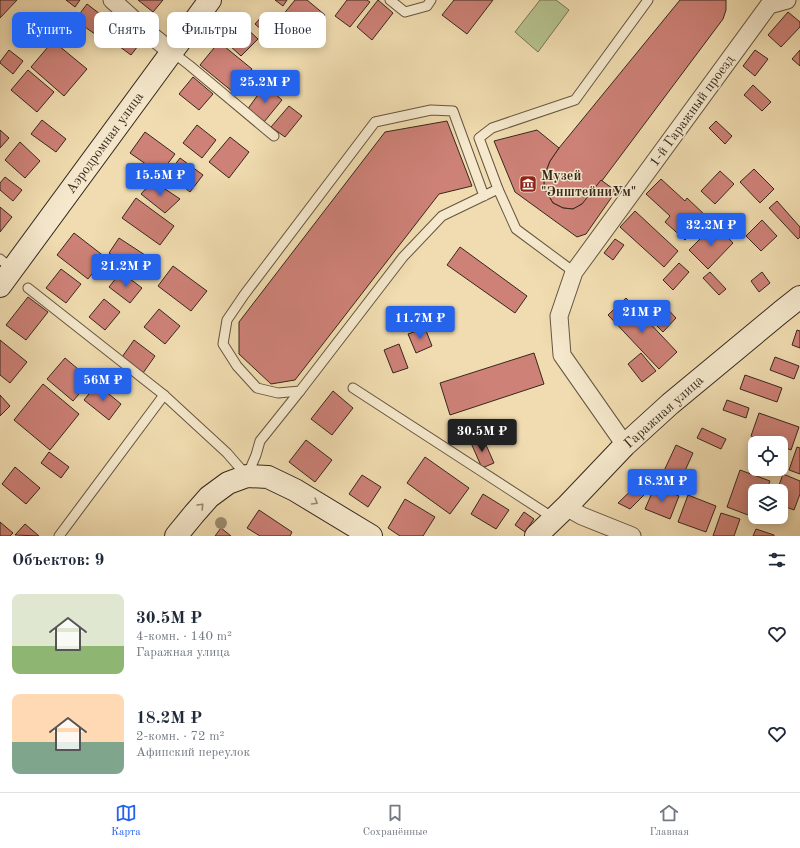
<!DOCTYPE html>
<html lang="ru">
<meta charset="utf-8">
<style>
body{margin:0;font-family:"Old Standard TT",serif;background:#f6f6f7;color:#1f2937;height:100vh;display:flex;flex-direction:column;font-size:15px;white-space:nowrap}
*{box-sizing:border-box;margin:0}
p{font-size:13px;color:#747a83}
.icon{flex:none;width:22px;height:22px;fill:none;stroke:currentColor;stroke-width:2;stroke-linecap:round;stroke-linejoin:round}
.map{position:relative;height:536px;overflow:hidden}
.side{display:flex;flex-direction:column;background:#fff;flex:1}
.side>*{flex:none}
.hud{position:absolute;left:12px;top:12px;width:400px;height:36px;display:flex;gap:8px}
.buttons{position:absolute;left:748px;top:436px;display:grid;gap:8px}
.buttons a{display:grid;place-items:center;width:40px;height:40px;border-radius:8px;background:#fff;box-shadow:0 2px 10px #0003;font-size:20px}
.price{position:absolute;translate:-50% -34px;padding:0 9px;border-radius:4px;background:#2563eb;color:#fff;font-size:13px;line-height:26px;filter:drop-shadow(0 1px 2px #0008)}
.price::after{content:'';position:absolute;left:50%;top:24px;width:12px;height:9px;margin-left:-6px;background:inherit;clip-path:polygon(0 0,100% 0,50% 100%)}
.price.active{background:#222;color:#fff}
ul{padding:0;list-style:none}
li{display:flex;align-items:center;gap:12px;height:100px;padding:0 12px}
li span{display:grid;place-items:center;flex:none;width:112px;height:80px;border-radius:8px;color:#555}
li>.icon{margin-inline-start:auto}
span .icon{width:48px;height:48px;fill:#fffc;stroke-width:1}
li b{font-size:17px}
h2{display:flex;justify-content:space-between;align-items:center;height:48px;padding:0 12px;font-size:17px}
.tag{padding:0 14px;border-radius:8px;background:#fff;box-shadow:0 2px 10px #0003;font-size:14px;line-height:36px}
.tag.active{background:#2563eb;color:#fff}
.menu{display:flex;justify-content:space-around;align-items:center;height:56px;border-top:1px solid #e0e1e3;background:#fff;font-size:11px;color:#747a83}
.menu a{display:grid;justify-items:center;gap:2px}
.menu .active{color:#2563eb}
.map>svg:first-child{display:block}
.green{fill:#b5c28e;stroke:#767555}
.building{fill:#cd8177;stroke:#36281c}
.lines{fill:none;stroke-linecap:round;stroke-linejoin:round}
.lane-casing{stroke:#645541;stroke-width:11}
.street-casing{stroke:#645541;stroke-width:19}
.secondary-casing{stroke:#36281c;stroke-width:24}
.lane{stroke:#f5e8cc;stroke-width:9}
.street{stroke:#f5e8cc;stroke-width:17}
.secondary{stroke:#f5e8cc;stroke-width:22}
.tree{fill:#9b8e6e}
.oneway{stroke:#968874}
.labels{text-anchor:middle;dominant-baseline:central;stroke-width:3;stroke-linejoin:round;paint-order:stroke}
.street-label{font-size:14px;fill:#36281c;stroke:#f5e8cc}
.poi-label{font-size:14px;font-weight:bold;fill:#36281c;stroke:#f5e8cc;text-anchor:start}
</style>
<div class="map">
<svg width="800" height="536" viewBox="0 0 800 536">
<rect width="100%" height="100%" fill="#f0dcb0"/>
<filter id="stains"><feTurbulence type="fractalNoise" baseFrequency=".005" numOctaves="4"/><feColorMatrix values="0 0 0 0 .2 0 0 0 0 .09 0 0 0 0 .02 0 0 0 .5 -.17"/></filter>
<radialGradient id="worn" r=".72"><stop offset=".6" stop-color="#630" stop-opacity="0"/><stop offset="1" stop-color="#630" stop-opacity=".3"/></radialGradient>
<polygon class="green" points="540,0 556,0 569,10 538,52 515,32"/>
<g class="building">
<polygon points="0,0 17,0 0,18"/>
<polygon points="66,0 80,0 75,7"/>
<polygon points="138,0 163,0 153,12"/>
<polygon points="275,0 287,0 283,6"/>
<polygon points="295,0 307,0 325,15 302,41 278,21"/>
<polygon points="347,0 367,0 370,2 350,27 335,16"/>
<polygon points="378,0 393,13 372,40 357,27"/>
<polygon points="454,0 493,0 467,34 442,15"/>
<polygon points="680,0 726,0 726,10 723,19 592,194 582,204 573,209 563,208 553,203 544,188 544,176 550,161 559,148"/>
<polygon points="87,4 113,24 102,39 75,20"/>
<polygon points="788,12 800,22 800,27 781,47 768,35"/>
<polygon points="263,15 286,34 278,44 255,24"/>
<polygon points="233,16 258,39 241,56 217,34"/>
<polygon points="120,31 138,46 131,55 112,41"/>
<polygon points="53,41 87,69 64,96 31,67"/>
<polygon points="219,42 252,69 233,92 200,65"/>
<polygon points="9,50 23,61 13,74 0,63 0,62"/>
<polygon points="755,50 768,59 755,76 743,66"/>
<polygon points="800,50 800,66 792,59"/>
<polygon points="28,70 54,92 37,112 11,90"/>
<polygon points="193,77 213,94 199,110 179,94"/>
<polygon points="265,85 282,100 264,122 247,110"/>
<polygon points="753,85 771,102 762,111 744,95"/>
<polygon points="289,106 302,116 285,137 271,127"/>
<polygon points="42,120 66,139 56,152 31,134"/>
<polygon points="447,121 472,186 439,194 295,380 271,384 239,354 239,322 385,132"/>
<polygon points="716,121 732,136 725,144 709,128"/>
<polygon points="197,125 216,140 202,158 183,143"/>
<polygon points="0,130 9,138 0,148"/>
<polygon points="537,130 559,148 550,161 544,176 544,188 553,203 563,208 573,209 582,204 601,180 616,191 586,234 577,237 515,192 494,141"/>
<polygon points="145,132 175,154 160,174 130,153"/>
<polygon points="230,137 249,152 229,178 209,162"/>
<polygon points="20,142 40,161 25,178 5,160"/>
<polygon points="180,158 203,175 190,192 168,174"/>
<polygon points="754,169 774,189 760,203 740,182"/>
<polygon points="720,171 734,184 715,204 701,191"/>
<polygon points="5,177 22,190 13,201 0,190 0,183"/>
<polygon points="661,179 685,201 687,198 706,216 685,240 665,222 670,216 646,194"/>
<polygon points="153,181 180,199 165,213 141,194"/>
<polygon points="136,198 174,226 160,245 122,218"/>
<polygon points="777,201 800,227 800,237 798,239 769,208"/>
<polygon points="0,207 12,217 0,232"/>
<polygon points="635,211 678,251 664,267 620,227"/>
<polygon points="762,220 777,236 761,251 746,236"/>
<polygon points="715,224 733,243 708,269 689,250"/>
<polygon points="74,233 105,257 88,279 57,255"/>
<polygon points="119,238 148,257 138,272 109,253"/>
<polygon points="615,239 624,245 613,260 604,253"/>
<polygon points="460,247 527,296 515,313 447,265"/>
<polygon points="679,263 689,272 673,290 663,280"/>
<polygon points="173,266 207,291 191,311 158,286"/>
<polygon points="61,269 81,284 66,303 46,288"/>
<polygon points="121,272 142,288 130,303 109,287"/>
<polygon points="710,272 726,289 719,295 703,278"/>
<polygon points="762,272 770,283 759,292 751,281"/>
<polygon points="28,297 48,312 26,340 6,325"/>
<polygon points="626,298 677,352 659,369 608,315"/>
<polygon points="104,299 120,312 105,330 89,317"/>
<polygon points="660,301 676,318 663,332 646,315"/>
<polygon points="159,309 180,326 165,344 144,327"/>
<polygon points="425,328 432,346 416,353 408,334"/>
<polygon points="797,330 800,331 800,348 792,345"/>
<polygon points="0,340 27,362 10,383 0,375"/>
<polygon points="134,340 155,356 143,373 122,357"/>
<polygon points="399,344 408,368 393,373 384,350"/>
<polygon points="534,353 544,384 450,415 440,383"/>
<polygon points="641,353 656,371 642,382 628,364"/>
<polygon points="775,357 799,366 794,379 770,370"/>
<polygon points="65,358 91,380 73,401 47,379"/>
<polygon points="745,375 782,388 777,402 740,389"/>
<polygon points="43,384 79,414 50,450 14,420"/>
<polygon points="97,384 121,404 109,420 84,400"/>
<polygon points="333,391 353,408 332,435 311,419"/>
<polygon points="0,395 10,406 0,416"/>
<polygon points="727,400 749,408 746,418 723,410"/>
<polygon points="759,413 799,427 791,450 781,446 781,443 771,443 751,436"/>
<polygon points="702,428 726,439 721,449 697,438"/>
<polygon points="483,438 494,463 482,468 471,443"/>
<polygon points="306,440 332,460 315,482 289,462"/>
<polygon points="676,445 693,453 680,482 663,473"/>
<polygon points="797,447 800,448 800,474 789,470"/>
<polygon points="49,452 69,467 61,478 41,463"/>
<polygon points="425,457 469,488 450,514 407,483"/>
<polygon points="15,467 40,488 26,504 2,484"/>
<polygon points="740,470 770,481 766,491 755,491 755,517 757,517 756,518 727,507"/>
<polygon points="783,474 800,481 800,494 794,510 781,505 781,491 777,491"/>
<polygon points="362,475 381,487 368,507 349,494"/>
<polygon points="642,480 646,493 630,509 618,503"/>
<polygon points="655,486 679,496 670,519 645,509"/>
<polygon points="483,494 509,510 496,529 471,514"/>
<polygon points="688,495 716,506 706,532 678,522"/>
<polygon points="405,499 435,517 423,536 400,536 388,528"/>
<polygon points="259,510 292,532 290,536 260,536 247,528"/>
<polygon points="524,512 534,519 525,532 515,525"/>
<polygon points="721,513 740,519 734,536 713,536"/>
<polygon points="0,522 13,533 10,536 0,536"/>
<polygon points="25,524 39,536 15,535"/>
<polygon points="221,528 231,536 215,536"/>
<polygon points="756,529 774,535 774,536 753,536"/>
</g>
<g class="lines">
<defs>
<g id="lane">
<polyline points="390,0 405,12 427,6 431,0"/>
<polyline points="172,52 189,65 274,136"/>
<polyline points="484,196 453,111 431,110 375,122 244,295 227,320 223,344 237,366 257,388 278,393 300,391 403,257 442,216 498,189"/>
<polyline points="0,259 12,269"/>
<polyline points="574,272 516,229 498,189 479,138 492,128 575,100 648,0"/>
<polyline points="28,288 164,395 227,453 247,476 256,455 260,441 300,391"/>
<polyline points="353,388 555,519"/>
<polyline points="59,536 164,395"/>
</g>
<g id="street">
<polyline points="112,0 152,36 172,52"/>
<polyline points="625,445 562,355 559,316 574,272 769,5 787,0"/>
<polyline points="566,507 582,516 632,536"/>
</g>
<g id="secondary">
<polyline points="0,286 210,0"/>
<polyline points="176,536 194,514 209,497 228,483 247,476 268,477 295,490 371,536"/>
<polyline points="536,536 566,507 625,445 670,404 781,312 800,297"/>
</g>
</defs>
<use href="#lane" class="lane-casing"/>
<use href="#street" class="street-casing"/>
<use href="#secondary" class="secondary-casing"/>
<use href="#lane" class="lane"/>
<use href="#street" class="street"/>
<use href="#secondary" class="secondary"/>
</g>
<circle class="tree" cx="221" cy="523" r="6"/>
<defs><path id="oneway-chevron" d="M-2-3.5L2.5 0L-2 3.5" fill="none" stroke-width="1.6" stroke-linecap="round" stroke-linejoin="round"/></defs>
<g class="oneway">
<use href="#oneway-chevron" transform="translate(315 502) rotate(31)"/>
<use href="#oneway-chevron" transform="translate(201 506) rotate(-47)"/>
</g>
<defs>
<symbol id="museum-square" viewBox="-11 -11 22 22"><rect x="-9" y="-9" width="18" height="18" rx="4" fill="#8f2418" stroke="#f5e8cc"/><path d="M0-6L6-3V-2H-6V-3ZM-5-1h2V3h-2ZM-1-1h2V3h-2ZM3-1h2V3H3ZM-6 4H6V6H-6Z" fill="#fff"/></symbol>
</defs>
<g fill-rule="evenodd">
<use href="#museum-square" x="518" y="174" width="20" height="20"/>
</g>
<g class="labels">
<g class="street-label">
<text transform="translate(692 111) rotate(-54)">1-й Гаражный проезд</text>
<text transform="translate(105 143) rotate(-54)">Аэродромная улица</text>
<text transform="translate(664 412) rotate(-42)">Гаражная улица</text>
</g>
<g class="poi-label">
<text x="541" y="176">Музей<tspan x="541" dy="16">"ЭнштейниУм"</tspan></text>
</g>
</g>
<rect width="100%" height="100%" filter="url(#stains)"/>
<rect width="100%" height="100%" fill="url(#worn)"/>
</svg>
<div class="buttons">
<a><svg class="icon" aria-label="locate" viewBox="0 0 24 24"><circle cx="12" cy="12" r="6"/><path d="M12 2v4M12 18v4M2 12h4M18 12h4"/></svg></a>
<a><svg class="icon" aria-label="layers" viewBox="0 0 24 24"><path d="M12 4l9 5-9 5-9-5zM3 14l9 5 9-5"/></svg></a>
</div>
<b class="price" style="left:265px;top:104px">25.2M ₽</b>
<b class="price" style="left:160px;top:197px">15.5M ₽</b>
<b class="price" style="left:711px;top:247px">32.2M ₽</b>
<b class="price" style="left:126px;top:288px">21.2M ₽</b>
<b class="price" style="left:642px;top:334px">21M ₽</b>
<b class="price" style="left:420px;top:340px">11.7M ₽</b>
<b class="price" style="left:103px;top:402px">56M ₽</b>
<b class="price active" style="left:482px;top:453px">30.5M ₽</b>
<b class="price" style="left:662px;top:503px">18.2M ₽</b>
<div class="hud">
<a class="tag active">Купить</a>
<a class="tag">Снять</a>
<a class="tag">Фильтры</a>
<a class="tag">Новое</a>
</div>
</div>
<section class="side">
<h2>Объектов: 9<svg class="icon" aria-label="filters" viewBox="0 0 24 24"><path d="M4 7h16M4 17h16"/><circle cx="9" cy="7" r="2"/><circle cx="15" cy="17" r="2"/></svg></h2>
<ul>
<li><span style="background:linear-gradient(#dfe7d0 65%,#8fb573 0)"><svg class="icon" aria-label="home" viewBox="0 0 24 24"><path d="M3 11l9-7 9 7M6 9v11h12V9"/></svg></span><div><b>30.5M ₽</b><p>4-комн. · 140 m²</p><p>Гаражная улица</p></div><svg class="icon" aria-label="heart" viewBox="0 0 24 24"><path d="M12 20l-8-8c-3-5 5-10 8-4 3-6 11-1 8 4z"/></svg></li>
<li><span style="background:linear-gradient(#ffd9b3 60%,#7fa58c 0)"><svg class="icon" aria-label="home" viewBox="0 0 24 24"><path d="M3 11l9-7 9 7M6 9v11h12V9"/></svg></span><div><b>18.2M ₽</b><p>2-комн. · 72 m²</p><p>Афипский переулок</p></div><svg class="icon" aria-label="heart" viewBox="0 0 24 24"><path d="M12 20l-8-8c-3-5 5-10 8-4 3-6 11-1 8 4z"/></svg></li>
</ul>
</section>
<nav class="menu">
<a class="active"><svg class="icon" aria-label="map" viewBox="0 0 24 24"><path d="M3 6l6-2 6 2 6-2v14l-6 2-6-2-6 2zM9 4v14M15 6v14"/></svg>Карта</a>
<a><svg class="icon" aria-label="saved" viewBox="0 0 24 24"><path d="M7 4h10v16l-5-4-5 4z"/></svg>Сохранённые</a>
<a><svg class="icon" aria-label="home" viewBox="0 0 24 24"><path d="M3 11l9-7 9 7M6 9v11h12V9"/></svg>Главная</a>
</nav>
